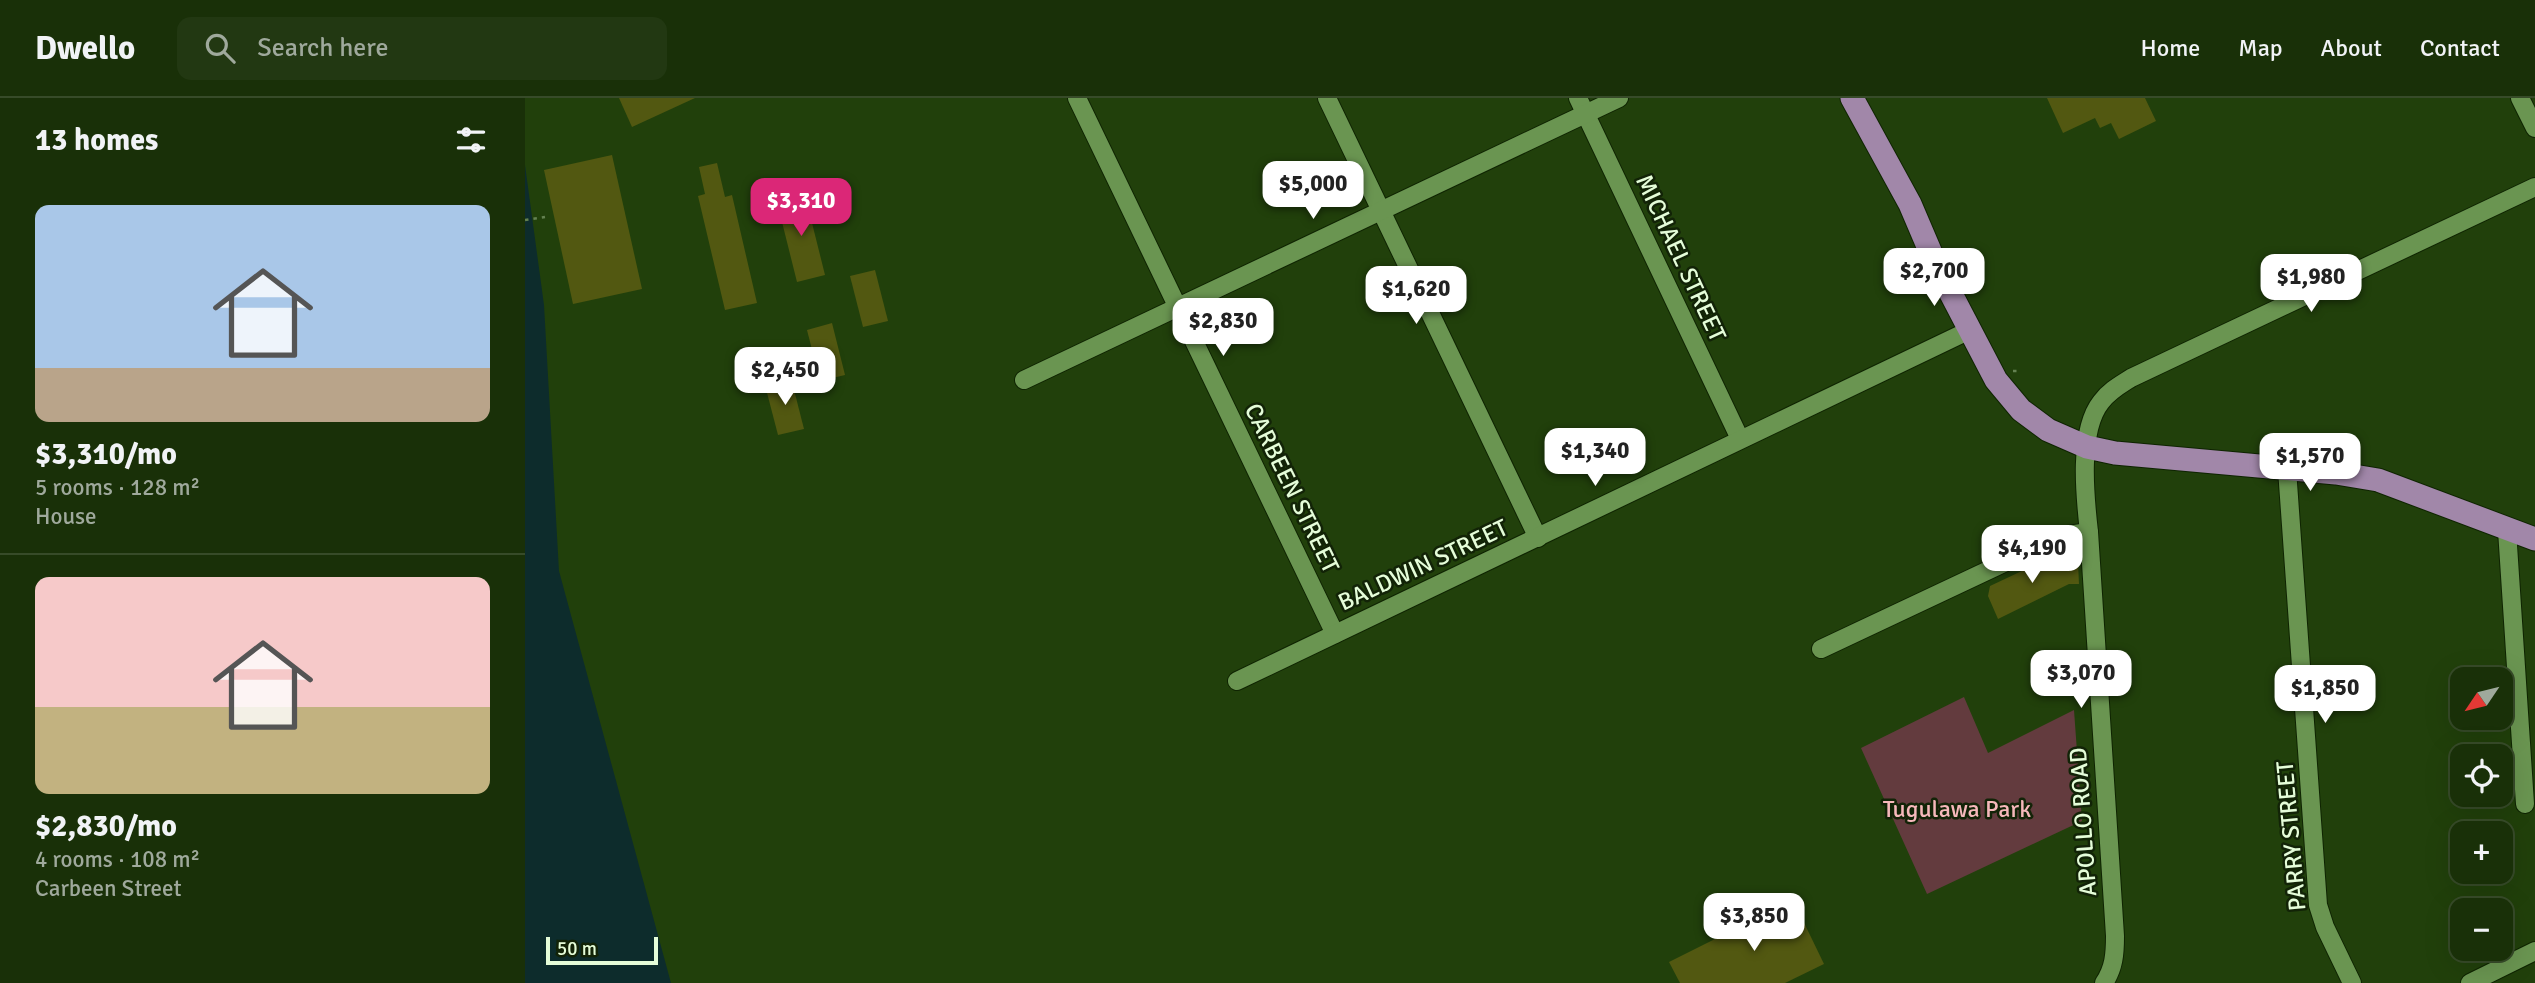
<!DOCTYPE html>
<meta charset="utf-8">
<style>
body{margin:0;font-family:Signika,sans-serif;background:#223812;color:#f1f3f6;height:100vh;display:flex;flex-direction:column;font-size:26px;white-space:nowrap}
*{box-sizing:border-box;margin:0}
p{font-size:23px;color:#9fa99c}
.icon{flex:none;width:38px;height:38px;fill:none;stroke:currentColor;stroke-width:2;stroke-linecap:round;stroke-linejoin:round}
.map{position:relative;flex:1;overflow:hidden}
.panel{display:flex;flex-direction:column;background:#193008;width:525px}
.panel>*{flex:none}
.needle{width:46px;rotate:235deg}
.fabs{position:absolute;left:1925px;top:569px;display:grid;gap:14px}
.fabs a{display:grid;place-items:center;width:63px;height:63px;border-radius:14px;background:#193008;box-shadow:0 7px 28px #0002,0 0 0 2px #374b29;font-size:35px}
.scale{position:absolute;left:21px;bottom:18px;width:112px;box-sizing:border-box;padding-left:7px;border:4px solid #e5fdd9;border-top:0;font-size:19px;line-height:24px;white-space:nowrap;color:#e5fdd9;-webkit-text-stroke:5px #122307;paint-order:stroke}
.price{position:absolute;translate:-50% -60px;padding:0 16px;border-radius:14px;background:#fff;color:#222;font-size:23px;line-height:46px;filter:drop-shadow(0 2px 4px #0008)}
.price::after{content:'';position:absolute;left:50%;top:42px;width:21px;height:16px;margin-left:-10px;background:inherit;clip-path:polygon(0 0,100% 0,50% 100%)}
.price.current{background:#db2777;color:#fff}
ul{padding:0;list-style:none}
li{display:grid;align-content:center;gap:14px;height:371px;padding:0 35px}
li+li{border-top:2px solid #374b29}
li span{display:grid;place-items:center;height:217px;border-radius:14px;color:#555}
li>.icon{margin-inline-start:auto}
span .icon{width:126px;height:126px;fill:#fffc;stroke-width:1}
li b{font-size:30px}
h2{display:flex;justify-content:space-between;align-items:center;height:84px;padding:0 35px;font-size:30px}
header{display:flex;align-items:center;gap:42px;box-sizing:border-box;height:98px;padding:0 35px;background:#193008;border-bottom:2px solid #374b29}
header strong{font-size:33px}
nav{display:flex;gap:38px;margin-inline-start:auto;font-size:24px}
.search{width:490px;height:63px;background:#223812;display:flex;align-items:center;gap:18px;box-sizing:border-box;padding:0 24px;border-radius:14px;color:#9fa99c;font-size:26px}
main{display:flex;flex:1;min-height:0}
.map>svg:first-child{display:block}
.green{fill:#633b3e}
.water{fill:#0d2c2c}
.building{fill:#525811}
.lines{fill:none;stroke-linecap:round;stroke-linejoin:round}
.minor-casing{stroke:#0f2402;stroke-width:20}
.major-casing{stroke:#0f2402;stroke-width:25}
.path{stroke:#648151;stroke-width:2.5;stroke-dasharray:3.5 5;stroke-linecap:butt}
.minor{stroke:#6a9551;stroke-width:18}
.major{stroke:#a187a9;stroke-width:23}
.labels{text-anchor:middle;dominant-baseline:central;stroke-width:5;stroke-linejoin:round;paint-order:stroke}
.street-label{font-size:24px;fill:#e5fdd9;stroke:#122307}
.park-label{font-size:24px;fill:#f6b8bb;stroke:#122307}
</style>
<header>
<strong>Dwello</strong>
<div class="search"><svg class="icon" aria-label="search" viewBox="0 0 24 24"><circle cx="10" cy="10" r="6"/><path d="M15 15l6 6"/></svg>Search here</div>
<nav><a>Home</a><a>Map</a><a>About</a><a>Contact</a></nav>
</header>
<main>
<section class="panel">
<h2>13 homes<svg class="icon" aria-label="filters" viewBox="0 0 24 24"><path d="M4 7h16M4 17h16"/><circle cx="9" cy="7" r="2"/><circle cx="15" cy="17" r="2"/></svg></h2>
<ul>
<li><span style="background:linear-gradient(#a9c7e8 75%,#b9a48a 0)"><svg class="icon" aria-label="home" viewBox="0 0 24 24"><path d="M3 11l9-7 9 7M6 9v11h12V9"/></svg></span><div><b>$3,310/mo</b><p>5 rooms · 128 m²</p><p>House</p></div></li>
<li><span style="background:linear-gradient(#f6c9c9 60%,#c2b280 0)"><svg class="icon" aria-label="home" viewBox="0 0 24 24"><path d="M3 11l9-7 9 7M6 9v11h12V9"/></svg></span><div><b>$2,830/mo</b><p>4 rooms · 108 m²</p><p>Carbeen Street</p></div></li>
</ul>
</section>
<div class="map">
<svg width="2010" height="885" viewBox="0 0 2010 885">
<rect width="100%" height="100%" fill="#21400b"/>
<polygon class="green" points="1439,599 1463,655 1549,612 1557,723 1402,796 1336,650"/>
<polygon class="water" points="0,67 19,207 34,473 146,885 0,885"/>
<g class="building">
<polygon points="94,0 170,0 107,29"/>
<polygon points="1522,0 1620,0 1631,23 1594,41 1586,25 1575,30 1570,20 1538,35"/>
<polygon points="87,57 117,191 48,206 19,72"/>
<polygon points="192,65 200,99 207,97 232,205 200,212 173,98 180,96 174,69"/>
<polygon points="280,97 300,177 272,184 252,104"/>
<polygon points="350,172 363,223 338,229 325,178"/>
<polygon points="307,225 320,277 295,283 282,232"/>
<polygon points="266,280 279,331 253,337 240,287"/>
<polygon points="1535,455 1541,466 1553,465 1554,486 1544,486 1473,521 1463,498 1465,488"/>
<polygon points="1268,802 1299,866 1260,885 1155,885 1144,864"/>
</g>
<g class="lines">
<defs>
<g id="minor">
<polyline points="552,0 810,536"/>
<polyline points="802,0 1013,440"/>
<polyline points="1053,0 1215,341"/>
<polyline points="1995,0 2010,30"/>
<polyline points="499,282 1094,0"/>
<polyline points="1762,371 1793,807 1800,829 1827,885"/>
<polyline points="1982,432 2000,706"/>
<polyline points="1296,551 1536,438 1564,434"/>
<polyline points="712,583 1445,232"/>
<path d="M1579,885C1589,870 1590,856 1590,838L1564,434C1560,399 1553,333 1576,304C1584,293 1595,287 1606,280L2010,89"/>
<polyline points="1945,885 2010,853"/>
</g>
<polyline id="major" points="1327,0 1385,106 1411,167 1471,282 1496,312 1523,332 1562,349 1590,355 1811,375 1853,382 2010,441"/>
</defs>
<use href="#minor" class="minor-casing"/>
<use href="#major" class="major-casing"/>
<g class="path">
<polyline points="0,122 20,119"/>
<polyline points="1488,273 1496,273"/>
</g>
<use href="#minor" class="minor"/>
<use href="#major" class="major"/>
</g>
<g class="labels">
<g class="street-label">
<text transform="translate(1156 160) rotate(65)">MICHAEL STREET</text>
<text transform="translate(767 390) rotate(64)">CARBEEN STREET</text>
<text transform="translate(898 467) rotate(-25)">BALDWIN STREET</text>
<text transform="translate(1558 724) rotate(-94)">APOLLO ROAD</text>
<text transform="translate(1766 738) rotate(-95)">PARRY STREET</text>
</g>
<g class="park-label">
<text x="1432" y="711">Tugulawa Park</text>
</g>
</g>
</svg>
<div class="fabs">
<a><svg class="needle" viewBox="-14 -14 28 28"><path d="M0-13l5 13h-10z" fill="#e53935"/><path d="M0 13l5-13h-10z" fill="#9fa99c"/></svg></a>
<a><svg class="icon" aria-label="locate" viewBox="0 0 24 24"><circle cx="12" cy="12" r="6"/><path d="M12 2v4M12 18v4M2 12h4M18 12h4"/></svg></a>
<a>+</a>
<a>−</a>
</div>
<div class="scale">50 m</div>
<b class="price" style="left:788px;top:123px">$5,000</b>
<b class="price current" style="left:276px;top:140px">$3,310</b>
<b class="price" style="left:1409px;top:210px">$2,700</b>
<b class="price" style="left:1786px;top:216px">$1,980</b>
<b class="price" style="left:891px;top:228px">$1,620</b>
<b class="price" style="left:698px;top:260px">$2,830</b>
<b class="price" style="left:260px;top:309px">$2,450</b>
<b class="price" style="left:1070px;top:390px">$1,340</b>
<b class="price" style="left:1785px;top:395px">$1,570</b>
<b class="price" style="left:1507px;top:487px">$4,190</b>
<b class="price" style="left:1556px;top:612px">$3,070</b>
<b class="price" style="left:1800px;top:627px">$1,850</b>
<b class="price" style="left:1229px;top:855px">$3,850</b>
</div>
</main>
